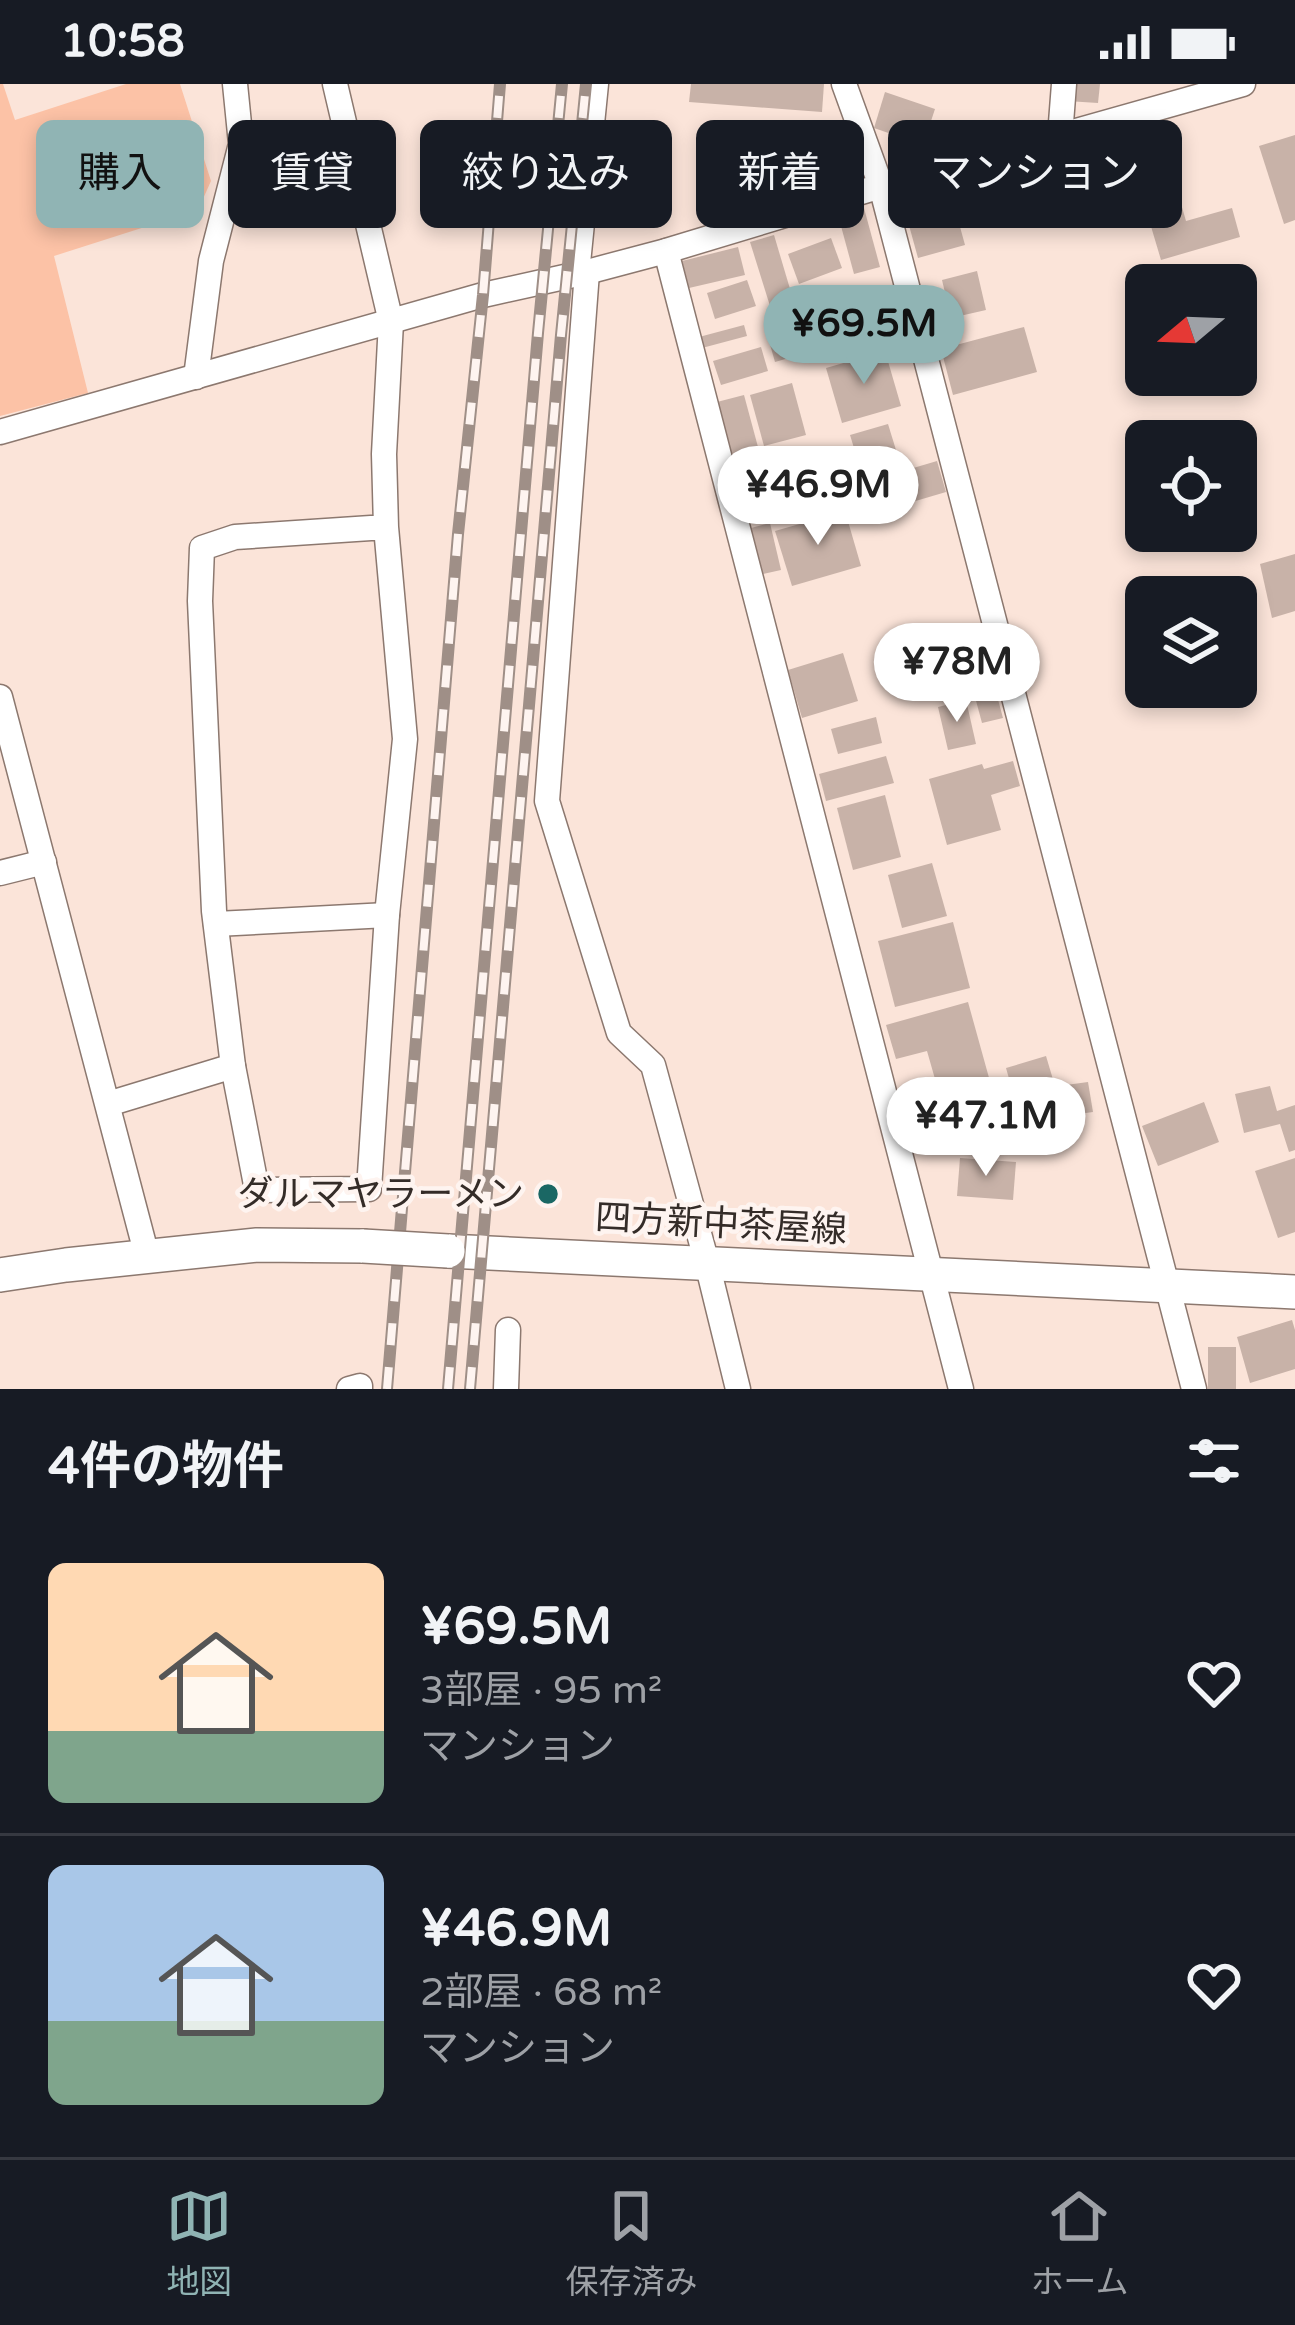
<!DOCTYPE html>
<html lang="ja">
<meta charset="utf-8">
<style>
body{margin:0;font-family:"Varela Round","Noto Sans JP",sans-serif;background:#242831;color:#f1f3f6;height:100vh;display:flex;flex-direction:column;font-size:45px;white-space:nowrap}
*{box-sizing:border-box;margin:0}
p{font-size:39px;color:#9ea1a6}
.icon{flex:none;width:66px;height:66px;fill:none;stroke:currentColor;stroke-width:2;stroke-linecap:round;stroke-linejoin:round}
.map{position:relative;height:1305px;overflow:hidden}
.details{display:flex;flex-direction:column;background:#171b24;flex:1}
.details>*{flex:none}
.guide{position:absolute;left:36px;top:36px;width:1224px;height:108px;display:flex;gap:24px}
.needle{width:78px;rotate:251deg}
.buttons{position:absolute;left:1125px;top:180px;display:grid;gap:24px}
.buttons a{display:grid;place-items:center;width:132px;height:132px;border-radius:18px;background:#171b24;box-shadow:0 6px 18px #0003;font-size:60px}
.price{position:absolute;translate:-50% -102px;padding:0 27px;border-radius:42px;background:#fff;color:#222;font-size:39px;line-height:78px;filter:drop-shadow(0 3px 6px #0008)}
.price::after{content:'';position:absolute;left:50%;top:72px;width:36px;height:27px;margin-left:-18px;background:inherit;clip-path:polygon(0 0,100% 0,50% 100%)}
.price.current{background:#90b4b4;color:#111}
ul{padding:0;list-style:none}
li{display:flex;align-items:center;gap:36px;height:300px;padding:0 48px}
li+li{border-top:3px solid #363941}
li span{display:grid;place-items:center;flex:none;width:336px;height:240px;border-radius:18px;color:#555}
li>.icon{margin-inline-start:auto}
span .icon{width:144px;height:144px;fill:#fffc;stroke-width:1}
li b{font-size:51px}
h2{display:flex;justify-content:space-between;align-items:center;height:144px;padding:0 48px;font-size:51px}
.tag{padding:0 42px;border-radius:18px;background:#171b24;box-shadow:0 6px 18px #0003;font-size:42px;line-height:108px}
.tag.current{background:#90b4b4;color:#111}
.status{display:flex;justify-content:space-between;align-items:center;height:84px;padding:0 60px;background:#171b24;direction:ltr}
.status svg{height:33px;fill:currentColor}
.tabs{display:flex;justify-content:space-around;align-items:center;height:168px;border-top:3px solid #363941;background:#171b24;font-size:33px;color:#9ea1a6}
.tabs a{display:grid;justify-items:center;gap:6px}
.tabs .current{color:#90b4b4}
.map>svg:first-child{display:block}
.green{fill:#fcc2a6}
.building{fill:#c8b2a8}
.lines{fill:none;stroke-linecap:round;stroke-linejoin:round}
.street-casing{stroke:#8c786f;stroke-width:27}
.secondary-casing{stroke:#8c786f;stroke-width:36}
.street{stroke:#fff;stroke-width:24}
.secondary{stroke:#fff;stroke-width:33}
.rail-casing{stroke:#9f8f87;stroke-width:12}
.rail{stroke:#fef4f0;stroke-width:8;stroke-dasharray:22;stroke-linecap:butt}
.secondary-bridge-casing{stroke:#8c786f;stroke-width:36;stroke-linecap:butt}
.secondary-bridge{stroke:#fff;stroke-width:33}
.poi-dot{fill:#1a6764;stroke:#fef4f0;stroke-width:4.5}
.labels{text-anchor:middle;dominant-baseline:central;stroke-width:9;stroke-linejoin:round;paint-order:stroke}
.poi-label{font-size:36px;fill:#342c28;stroke:#fef4f0;text-anchor:end}
.street-label{font-size:36px;fill:#342c28;stroke:#fef4f0}
</style>
<div class="status"><b>10:58</b><svg viewBox="0 0 49 12"><path d="M0 12V9h3v3zM5 12V6h3v6zM10 12V3h3v9zM15 12V0h3v12zM26 1h20v11H26zM47 4h2v5h-2z"/></svg></div>
<div class="map">
<svg width="1295" height="1305" viewBox="0 0 1295 1305">
<rect width="100%" height="100%" fill="#fbe4d9"/>
<polygon class="green" points="0,0 3,0 15,36 126,0 180,0 211,97 198,126 54,172 88,309 0,332"/>
<g class="building">
<polygon points="691,0 824,0 822,28 689,18"/>
<polygon points="1069,0 1100,0 1098,19 1067,17"/>
<polygon points="885,8 935,25 923,61 874,44"/>
<polygon points="848,51 859,91 733,125 722,85"/>
<polygon points="1295,51 1295,136 1284,140 1259,62"/>
<polygon points="1173,92 1186,137 1232,124 1240,153 1161,176 1139,102"/>
<polygon points="954,121 965,161 918,174 907,134"/>
<polygon points="864,124 880,183 854,190 838,131"/>
<polygon points="774,151 793,215 770,222 750,158"/>
<polygon points="831,154 842,184 799,200 788,170"/>
<polygon points="738,163 745,191 689,204 682,177"/>
<polygon points="977,187 986,226 951,234 942,196"/>
<polygon points="747,196 756,222 715,235 707,209"/>
<polygon points="795,234 806,269 775,278 765,243"/>
<polygon points="744,241 747,252 702,264 699,253"/>
<polygon points="1024,243 1037,288 953,311 941,265"/>
<polygon points="761,263 768,287 721,301 713,277"/>
<polygon points="885,267 901,322 842,339 826,284"/>
<polygon points="792,299 806,351 764,362 750,311"/>
<polygon points="744,311 758,363 730,370 717,318"/>
<polygon points="888,340 900,379 862,390 850,351"/>
<polygon points="937,377 946,408 858,434 849,403"/>
<polygon points="845,427 861,482 792,502 775,447"/>
<polygon points="770,439 781,486 763,490 751,444"/>
<polygon points="1295,470 1295,527 1272,534 1260,480"/>
<polygon points="843,569 858,617 802,634 788,586"/>
<polygon points="996,608 1003,634 982,639 975,613"/>
<polygon points="966,616 976,660 948,666 938,623"/>
<polygon points="876,633 882,659 838,670 831,645"/>
<polygon points="886,672 894,699 826,717 819,690"/>
<polygon points="1013,677 1020,702 991,711 1001,746 947,761 929,695 982,680 984,685"/>
<polygon points="885,711 901,773 853,786 837,724"/>
<polygon points="932,779 947,832 902,844 888,791"/>
<polygon points="953,838 970,904 895,923 878,857"/>
<polygon points="968,918 1001,1037 951,1051 927,967 896,975 886,941"/>
<polygon points="1046,972 1063,1029 1022,1040 1006,984"/>
<polygon points="1088,998 1093,1028 1071,1031 1066,1001"/>
<polygon points="1270,1002 1277,1027 1295,1021 1295,1066 1289,1068 1280,1040 1244,1049 1235,1010"/>
<polygon points="1204,1018 1219,1058 1158,1082 1142,1042"/>
<polygon points="960,1074 1016,1078 1013,1116 957,1112"/>
<polygon points="1295,1074 1295,1148 1278,1154 1255,1087"/>
<polygon points="1292,1236 1295,1246 1295,1285 1250,1299 1237,1253"/>
<rect x="1208" y="1263" width="28" height="42"/>
</g>
<g class="lines">
<defs>
<g id="street">
<polyline points="335,0 391,238 384,370 386,443 235,453 202,464 200,517 214,827 233,982 257,1106 369,1105 387,831 405,655 386,443"/>
<polyline points="844,0 881,102 1194,1305"/>
<polyline points="1060,52 1064,0"/>
<polyline points="666,167 961,1305"/>
<polyline points="587,188 547,717 619,949 653,981 707,1179 738,1305"/>
<polyline points="577,189 596,0"/>
<polyline points="196,293 211,177 241,60 235,0"/>
<polyline points="0,348 483,211 587,188 666,167 881,102 1243,0"/>
<polyline points="0,613 147,1172"/>
<polyline points="0,789 44,778"/>
<polyline points="216,840 387,831"/>
<polyline points="108,1020 233,982"/>
<polyline points="349,1305 360,1302 360,1305"/>
<polyline points="506,1305 508,1246"/>
</g>
<g id="secondary">
<polyline points="448,1167 1295,1208"/>
<polyline points="0,1191 66,1181 257,1161 363,1162"/>
</g>
</defs>
<use href="#street" class="street-casing"/>
<use href="#secondary" class="secondary-casing"/>
<use href="#street" class="street"/>
<use href="#secondary" class="secondary"/>
<defs>
<g id="rail">
<polyline points="387,1305 458,450 483,211 500,0"/>
<polyline points="448,1305 538,249 562,0"/>
<polyline points="470,1305 561,251 586,0"/>
</g>
</defs>
<use href="#rail" class="rail-casing"/>
<use href="#rail" class="rail"/>
<defs>
<polyline id="secondary-bridge" points="363,1162 448,1167"/>
</defs>
<use href="#secondary-bridge" class="secondary-bridge-casing"/>
<use href="#secondary-bridge" class="secondary-bridge"/>
</g>
<circle class="poi-dot" cx="548" cy="1110" r="12"/>
<g class="labels">
<g class="poi-label">
<text x="524" y="1110">ダルマヤラーメン</text>
</g>
<g class="street-label">
<text transform="translate(721 1140) rotate(3)">四方新中茶屋線</text>
</g>
</g>
</svg>
<div class="buttons">
<a><svg class="needle" viewBox="-14 -14 28 28"><path d="M0-13l5 13h-10z" fill="#e53935"/><path d="M0 13l5-13h-10z" fill="#9ea1a6"/></svg></a>
<a><svg class="icon" aria-label="locate" viewBox="0 0 24 24"><circle cx="12" cy="12" r="6"/><path d="M12 2v4M12 18v4M2 12h4M18 12h4"/></svg></a>
<a><svg class="icon" aria-label="layers" viewBox="0 0 24 24"><path d="M12 4l9 5-9 5-9-5zM3 14l9 5 9-5"/></svg></a>
</div>
<b class="price current" style="left:864px;top:303px">¥69.5M</b>
<b class="price" style="left:818px;top:464px">¥46.9M</b>
<b class="price" style="left:957px;top:641px">¥78M</b>
<b class="price" style="left:986px;top:1095px">¥47.1M</b>
<div class="guide">
<a class="tag current">購入</a>
<a class="tag">賃貸</a>
<a class="tag">絞り込み</a>
<a class="tag">新着</a>
<a class="tag">マンション</a>
</div>
</div>
<section class="details">
<h2>4件の物件<svg class="icon" aria-label="filters" viewBox="0 0 24 24"><path d="M4 7h16M4 17h16"/><circle cx="9" cy="7" r="2"/><circle cx="15" cy="17" r="2"/></svg></h2>
<ul>
<li><span style="background:linear-gradient(#ffd9b3 70%,#7fa58c 0)"><svg class="icon" aria-label="home" viewBox="0 0 24 24"><path d="M3 11l9-7 9 7M6 9v11h12V9"/></svg></span><div><b>¥69.5M</b><p>3部屋 · 95 m²</p><p>マンション</p></div><svg class="icon" aria-label="heart" viewBox="0 0 24 24"><path d="M12 20l-8-8c-3-5 5-10 8-4 3-6 11-1 8 4z"/></svg></li>
<li><span style="background:linear-gradient(#a9c7e8 65%,#7fa58c 0)"><svg class="icon" aria-label="home" viewBox="0 0 24 24"><path d="M3 11l9-7 9 7M6 9v11h12V9"/></svg></span><div><b>¥46.9M</b><p>2部屋 · 68 m²</p><p>マンション</p></div><svg class="icon" aria-label="heart" viewBox="0 0 24 24"><path d="M12 20l-8-8c-3-5 5-10 8-4 3-6 11-1 8 4z"/></svg></li>
</ul>
</section>
<nav class="tabs">
<a class="current"><svg class="icon" aria-label="map" viewBox="0 0 24 24"><path d="M3 6l6-2 6 2 6-2v14l-6 2-6-2-6 2zM9 4v14M15 6v14"/></svg>地図</a>
<a><svg class="icon" aria-label="saved" viewBox="0 0 24 24"><path d="M7 4h10v16l-5-4-5 4z"/></svg>保存済み</a>
<a><svg class="icon" aria-label="home" viewBox="0 0 24 24"><path d="M3 11l9-7 9 7M6 9v11h12V9"/></svg>ホーム</a>
</nav>
